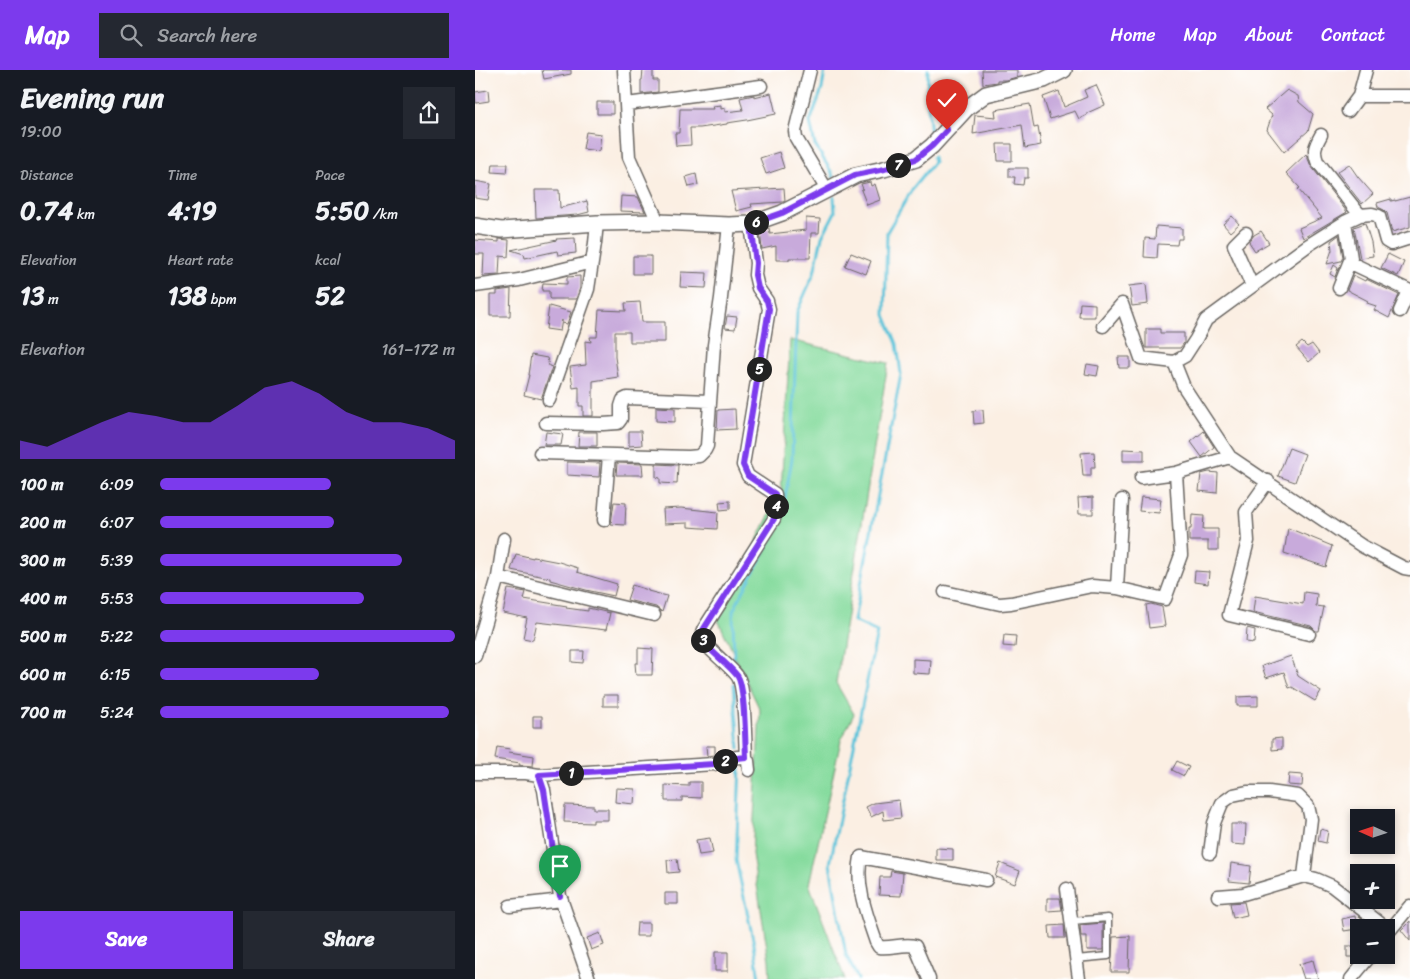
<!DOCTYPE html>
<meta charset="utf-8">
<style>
body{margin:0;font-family:Sriracha,sans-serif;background:#242831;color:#f1f3f6;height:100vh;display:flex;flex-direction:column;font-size:19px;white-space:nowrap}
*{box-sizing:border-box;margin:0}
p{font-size:16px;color:#9ea1a6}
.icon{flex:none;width:28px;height:28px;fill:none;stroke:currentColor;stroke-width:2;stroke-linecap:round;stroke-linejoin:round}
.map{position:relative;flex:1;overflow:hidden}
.drawer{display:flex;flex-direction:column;background:#171b24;width:475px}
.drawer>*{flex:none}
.needle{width:32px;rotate:273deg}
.fabs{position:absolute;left:875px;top:739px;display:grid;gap:10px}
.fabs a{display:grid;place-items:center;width:45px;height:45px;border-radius:0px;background:#171b24;box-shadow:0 2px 8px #0003;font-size:25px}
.pin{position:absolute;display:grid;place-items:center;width:42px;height:42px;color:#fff;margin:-51px -21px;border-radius:50% 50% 50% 0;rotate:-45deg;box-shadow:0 0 5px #0007}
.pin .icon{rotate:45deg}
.km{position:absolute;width:25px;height:25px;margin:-12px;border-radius:50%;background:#222;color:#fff;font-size:14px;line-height:25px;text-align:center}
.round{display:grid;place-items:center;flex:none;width:52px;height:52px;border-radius:0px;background:#242831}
.summary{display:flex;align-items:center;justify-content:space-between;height:85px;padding:0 20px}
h1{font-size:28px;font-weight:700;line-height:38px}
.figures{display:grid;grid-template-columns:repeat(3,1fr);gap:8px;height:85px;padding:5px 20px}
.figures div{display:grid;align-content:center}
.figures b{font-size:25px;font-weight:700}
.figures small{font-size:14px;font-weight:400}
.figures p{font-size:14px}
.chart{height:140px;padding:10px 20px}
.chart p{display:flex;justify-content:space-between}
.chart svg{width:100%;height:90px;margin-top:5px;fill:#7c3aed;opacity:.7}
.primary-button{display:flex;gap:10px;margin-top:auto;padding:10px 20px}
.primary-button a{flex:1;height:58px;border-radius:0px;background:#7c3aed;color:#fff;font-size:20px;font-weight:700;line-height:58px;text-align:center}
.primary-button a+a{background:#242831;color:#f1f3f6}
ul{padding:0 20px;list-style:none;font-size:16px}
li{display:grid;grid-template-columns:80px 60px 1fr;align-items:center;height:38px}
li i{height:12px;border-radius:6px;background:#7c3aed}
header{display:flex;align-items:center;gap:30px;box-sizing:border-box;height:70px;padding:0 25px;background:#7c3aed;color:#fff}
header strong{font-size:24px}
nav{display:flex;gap:28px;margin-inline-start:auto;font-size:18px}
.search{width:350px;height:45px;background:#242831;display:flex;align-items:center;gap:12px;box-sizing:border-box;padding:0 18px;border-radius:0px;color:#9ea1a6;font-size:19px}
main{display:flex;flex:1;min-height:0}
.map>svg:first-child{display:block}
</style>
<header>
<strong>Map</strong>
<div class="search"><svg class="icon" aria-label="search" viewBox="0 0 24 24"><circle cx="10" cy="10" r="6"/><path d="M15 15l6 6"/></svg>Search here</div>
<nav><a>Home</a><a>Map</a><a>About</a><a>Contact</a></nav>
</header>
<main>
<section class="drawer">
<div class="summary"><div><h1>Evening run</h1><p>19:00</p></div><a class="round"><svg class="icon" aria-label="share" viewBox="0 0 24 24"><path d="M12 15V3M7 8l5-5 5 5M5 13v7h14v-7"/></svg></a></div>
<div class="figures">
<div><p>Distance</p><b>0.74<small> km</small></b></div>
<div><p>Time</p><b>4:19</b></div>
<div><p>Pace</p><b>5:50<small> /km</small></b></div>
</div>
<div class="figures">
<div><p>Elevation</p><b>13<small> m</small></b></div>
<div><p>Heart rate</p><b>138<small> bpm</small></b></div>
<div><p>kcal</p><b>52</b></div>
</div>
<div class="chart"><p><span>Elevation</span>161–172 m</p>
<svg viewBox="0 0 160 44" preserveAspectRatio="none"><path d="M0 44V35L10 38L20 32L30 26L40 21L50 23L60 26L70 26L80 18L90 9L100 6L110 12L120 21L130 26L140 26L150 29L160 35V44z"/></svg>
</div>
<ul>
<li><b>100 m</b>6:09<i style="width:58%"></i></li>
<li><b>200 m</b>6:07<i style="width:59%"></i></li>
<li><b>300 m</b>5:39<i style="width:82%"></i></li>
<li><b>400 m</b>5:53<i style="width:69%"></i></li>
<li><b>500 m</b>5:22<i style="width:100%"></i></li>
<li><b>600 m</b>6:15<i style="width:54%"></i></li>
<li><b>700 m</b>5:24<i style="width:98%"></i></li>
</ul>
<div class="primary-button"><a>Save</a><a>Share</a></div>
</section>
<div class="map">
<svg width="935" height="909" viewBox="0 0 935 909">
<rect width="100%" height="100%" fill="#fff"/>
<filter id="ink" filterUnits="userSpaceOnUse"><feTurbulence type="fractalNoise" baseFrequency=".02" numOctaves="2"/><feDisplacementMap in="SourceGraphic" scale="10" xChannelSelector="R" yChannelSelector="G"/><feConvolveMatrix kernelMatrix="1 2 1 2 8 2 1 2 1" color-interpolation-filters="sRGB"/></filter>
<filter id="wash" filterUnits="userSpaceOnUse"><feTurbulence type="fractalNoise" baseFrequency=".0096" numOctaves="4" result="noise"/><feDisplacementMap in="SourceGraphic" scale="20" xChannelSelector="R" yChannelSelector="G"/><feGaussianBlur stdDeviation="1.12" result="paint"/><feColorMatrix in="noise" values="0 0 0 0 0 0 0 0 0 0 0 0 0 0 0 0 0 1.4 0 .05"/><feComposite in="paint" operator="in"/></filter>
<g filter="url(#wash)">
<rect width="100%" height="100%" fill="#fbefe3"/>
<path fill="#86db9e" stroke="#517c5d" d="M 315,270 L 413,293 L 361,613 L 379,644 L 366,670 L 334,814 L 370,909 L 295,909 L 294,890 L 277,784 L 285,640 L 243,550 L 306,421 Z"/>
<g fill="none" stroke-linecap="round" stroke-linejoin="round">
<path stroke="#5dc4da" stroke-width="3" d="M 350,0 L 347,19 L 335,52 L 340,75 L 357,103 L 358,107
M 453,0 L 452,27 L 456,64
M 259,592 L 258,541 L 306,450 L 317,389 L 322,242 L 339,203 L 347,167 L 360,142 L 359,127
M 259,614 L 264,679
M 265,696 L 261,790 L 279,874 L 284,909
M 383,909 L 371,885 L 355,794 L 402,562 L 379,551 L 426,304 L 422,274 L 410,245 L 412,162 L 438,118 L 459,92 L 458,87"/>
</g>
<g id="blocks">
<path fill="#c8aadb" d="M 67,0 L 96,0 L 96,4 L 69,9 Z
M 168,0 L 178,0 L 178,10 L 183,10 L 183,22 L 166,24 L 166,10 L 167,10 Z
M 507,0 L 542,0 L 542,7 L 531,10 L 522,10 L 522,12 L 508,14 Z
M 621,15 L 630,35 L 612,43 L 612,45 L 604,49 L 600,41 L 575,49 L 568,27 L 584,21 L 589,37 L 612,27 L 609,20 Z
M 13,20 L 14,31 L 1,33 L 0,22 Z
M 812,20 L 823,26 L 824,32 L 838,44 L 833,61 L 809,82 L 792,60 L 797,45 L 790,39 Z
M 296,23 L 301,44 L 272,50 L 252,53 L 252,54 L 225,58 L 215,58 L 216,75 L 201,76 L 200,63 L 204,63 L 205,39 L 238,39 L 237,36 L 246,35 L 246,39 L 250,38 L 250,42 L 268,40 L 265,28 L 279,25 L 279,27 Z
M 122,32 L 138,32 L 138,44 L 122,44 Z
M 555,34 L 559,58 L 563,57 L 566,75 L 550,78 L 547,55 L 498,64 L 500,45 L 521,47 L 520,40 Z
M 111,62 L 126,64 L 124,81 L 108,79 Z
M 522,74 L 537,74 L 537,91 L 523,91 Z
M 304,82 L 309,98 L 291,104 L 285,88 Z
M 831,84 L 836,96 L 872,142 L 828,168 L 824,158 L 847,148 L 823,119 L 825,118 L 811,103 Z
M 18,94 L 33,94 L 32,103 L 17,102 Z
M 874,94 L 883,107 L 898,124 L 887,134 L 862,102 Z
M 534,98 L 553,98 L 553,108 L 549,108 L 548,115 L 539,114 L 540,107 L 534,107 Z
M 221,104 L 223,115 L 214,117 L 211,107 Z
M 0,111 L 16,114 L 13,130 L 0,128 Z
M 395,112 L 396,116 L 400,114 L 405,130 L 392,135 L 386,120 L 388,119 L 386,114 Z
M 309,118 L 310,131 L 308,132 L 276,134 L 277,137 L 261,141 L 256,121 Z
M 60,120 L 84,120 L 85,138 L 112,131 L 114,142 L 102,145 L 61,148 Z
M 146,126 L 163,127 L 170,142 L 145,141 Z
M 935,127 L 935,157 L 917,162 L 912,143 L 909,140 L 903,137 L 902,133 L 916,129 L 916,131 L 920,130 L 920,131 Z
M 757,146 L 764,154 L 755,162 L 748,154 Z
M 331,148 L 345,149 L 344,163 L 336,163 L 335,188 L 314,188 L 314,190 L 301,190 L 301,176 L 287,179 L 285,161 L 294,158 L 295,164 L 331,160 Z
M 890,153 L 896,172 L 898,186 L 885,188 L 879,157 Z
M 681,156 L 707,158 L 707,169 L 703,169 L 702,175 L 683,174 L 682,188 L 669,187 L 670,168 L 680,169 Z
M 786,161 L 794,173 L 780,181 L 774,172 L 779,165 Z
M 864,165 L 868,187 L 866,191 L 852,194 L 857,180 L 856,171 Z
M 100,168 L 101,183 L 83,185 L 82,181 L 50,188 L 49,184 L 36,180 L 82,170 L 81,169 Z
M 24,169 L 34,170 L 33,187 L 25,186 L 24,205 L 8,206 L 9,184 L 0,184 L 0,170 L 24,172 Z
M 376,183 L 396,191 L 391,204 L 370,196 Z
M 913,184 L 929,192 L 923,206 L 906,198 Z
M 158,186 L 176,186 L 176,204 L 158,204 Z
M 859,195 L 863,198 L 860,207 L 855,204 Z
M 206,202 L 232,203 L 231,218 L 205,217 Z
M 878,205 L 890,211 L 891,209 L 924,225 L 914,248 L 899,240 L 901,236 L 892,233 L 893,231 L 872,220 Z
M 105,206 L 105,218 L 101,229 L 75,229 L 74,228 L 74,221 L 67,221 L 68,213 L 92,214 L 92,207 Z
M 671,214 L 673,234 L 657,236 L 654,216 Z
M 36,219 L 35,246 L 15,246 L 15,225 L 22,225 L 22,221 Z
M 165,232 L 167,252 L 190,252 L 190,272 L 155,272 L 155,262 L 140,262 L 140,287 L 143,307 L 118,311 L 118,346 L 108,346 L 108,336 L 104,336 L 104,317 L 98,318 L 95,297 L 111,295 L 110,271 L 116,272 L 115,267 L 122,267 L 124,240 L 151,241 L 150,233 Z
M 605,233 L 620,234 L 620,247 L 604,247 Z
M 74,236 L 96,242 L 92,254 L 87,253 L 87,250 L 85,261 L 71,259 Z
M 252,246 L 262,247 L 260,259 L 250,258 Z
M 671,259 L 685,259 L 685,263 L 709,263 L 709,273 L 705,278 L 671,278 Z
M 827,272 L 832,277 L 837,274 L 844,283 L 834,292 L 821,277 Z
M 56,285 L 72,288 L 74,296 L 77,297 L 66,329 L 49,325 L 54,305 L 53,305 Z
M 643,287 L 655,287 L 655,298 L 644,298 Z
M 612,294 L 624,296 L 622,306 L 610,304 Z
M 181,337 L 200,338 L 200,352 L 181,351 Z
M 260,339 L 261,359 L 242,360 L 243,340 Z
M 508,340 L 509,353 L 499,354 L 498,341 Z
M 154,361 L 166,361 L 167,375 L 154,376 Z
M 729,361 L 739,377 L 727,387 L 716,372 Z
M 71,362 L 88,364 L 86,375 L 69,375 Z
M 104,362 L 122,362 L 122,376 L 103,376 Z
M 814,378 L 830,384 L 820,412 L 803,406 Z
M 648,379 L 669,380 L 669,391 L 648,391 Z
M 619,382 L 620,397 L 616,397 L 616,406 L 608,406 L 606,383 Z
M 92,392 L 125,393 L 124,407 L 92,405 Z
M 142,393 L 167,394 L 168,405 L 141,405 Z
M 181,394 L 203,395 L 202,414 L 185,413 L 185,408 L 181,407 Z
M 734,402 L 743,403 L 742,423 L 724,421 L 726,404 Z
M 618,427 L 618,444 L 604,444 L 603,428 Z
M 666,427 L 686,429 L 684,443 L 664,441 Z
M 255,431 L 255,439 L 245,440 L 244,432 Z
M 139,432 L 151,433 L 150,455 L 136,454 Z
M 206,438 L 243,442 L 242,459 L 213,457 L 213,453 L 189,454 L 188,439 Z
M 717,445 L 729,446 L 728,459 L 743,459 L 743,480 L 733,480 L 733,471 L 714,471 L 714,459 L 716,459 Z
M 813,458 L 857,476 L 851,497 L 809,483 Z
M 41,484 L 58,488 L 58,487 L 84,492 L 103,498 L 102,502 L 142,514 L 139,526 L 111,520 L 75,510 L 75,508 L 36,500 Z
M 720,501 L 734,502 L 733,514 L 719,512 Z
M 157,515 L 173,520 L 173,521 L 192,526 L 187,542 L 181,537 L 152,530 Z
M 33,519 L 51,522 L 49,529 L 92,536 L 91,538 L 113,541 L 113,538 L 135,543 L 131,560 L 62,552 L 58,570 L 48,568 L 52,548 L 28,543 Z
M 829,522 L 842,524 L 841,536 L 849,537 L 844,561 L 841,561 L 836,556 L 778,542 L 780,526 L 828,534 Z
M 676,534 L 687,537 L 690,556 L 674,558 L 671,535 Z
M 772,558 L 780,560 L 779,573 L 771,572 Z
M 529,565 L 541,566 L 540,577 L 528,576 Z
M 163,578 L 178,579 L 177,605 L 161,605 L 160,593 L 163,593 Z
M 97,581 L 109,581 L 108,593 L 97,592 Z
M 816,586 L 823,606 L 846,621 L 840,631 L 817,617 L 814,618 L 809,602 L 791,608 L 787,596 Z
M 438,589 L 456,590 L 455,604 L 438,603 Z
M 128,625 L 143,625 L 143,636 L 128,636 Z
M 783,626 L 783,636 L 762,636 L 762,627 Z
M 58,646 L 67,646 L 67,657 L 58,657 Z
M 807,668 L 807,679 L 797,680 L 797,669 Z
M 231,676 L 240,676 L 240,685 L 232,686 Z
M 22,677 L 35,679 L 34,682 L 59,686 L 58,696 L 44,695 L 45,693 L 20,689 Z
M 702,691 L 714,697 L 709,706 L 697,700 Z
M 814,704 L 828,705 L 827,716 L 813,715 Z
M 214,712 L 226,712 L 226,728 L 207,727 L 207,731 L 190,731 L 190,715 L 214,716 Z
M 141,718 L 160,719 L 159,734 L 140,732 Z
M 424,730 L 426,748 L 409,750 L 408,741 L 396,747 L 391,737 L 399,733 Z
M 90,735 L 119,736 L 119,739 L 133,739 L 133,750 L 118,750 L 118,753 L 89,752 Z
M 756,754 L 771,754 L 770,775 L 756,774 Z
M 845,759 L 853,761 L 851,773 L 843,771 Z
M 235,768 L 238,783 L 224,785 L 221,770 Z
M 461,778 L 478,779 L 478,790 L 461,790 Z
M 202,789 L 204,802 L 193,803 L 192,790 Z
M 525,793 L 545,801 L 540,814 L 520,807 Z
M 756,793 L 776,796 L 774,813 L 754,811 Z
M 416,801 L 428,803 L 426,826 L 404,825 L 405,807 L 415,807 Z
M 190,823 L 203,823 L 203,834 L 190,834 Z
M 572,828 L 585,828 L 587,840 L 572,841 Z
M 769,832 L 772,845 L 758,848 L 755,833 Z
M 880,846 L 882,859 L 869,861 L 867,849 Z
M 935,851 L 935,871 L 926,860 Z
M 162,853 L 174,853 L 174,866 L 161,866 Z
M 628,853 L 628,880 L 612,880 L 612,866 L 606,866 L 605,855 Z
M 589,855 L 590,868 L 575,868 L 574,856 Z
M 125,863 L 129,875 L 116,880 L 112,868 Z
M 655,866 L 654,902 L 636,902 L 638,867 Z
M 872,876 L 884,876 L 884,887 L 872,887 Z
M 240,882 L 253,882 L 253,901 L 240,901 Z
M 838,890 L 843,909 L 829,909 L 824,894 Z"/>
</g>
</g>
<g filter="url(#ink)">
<use href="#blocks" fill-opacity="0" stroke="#6a6662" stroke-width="1"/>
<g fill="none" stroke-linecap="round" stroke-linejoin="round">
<g stroke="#6a6662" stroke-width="9">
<path id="service" d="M 597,851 L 633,848 L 633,886 L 601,889"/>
</g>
<g stroke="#6a6662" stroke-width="15">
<path id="minor" d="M 149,0 L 154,87 L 183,152
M 335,0 L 320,61 L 321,68 L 352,120
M 884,26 L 935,26
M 152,34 L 286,16
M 873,41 L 884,26 L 891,0
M 846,65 C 840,76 838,80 842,91 L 885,145
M 771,163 L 759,175 L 777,216
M 935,168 L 916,174 L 911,171 L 904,146 L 897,144 L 885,145 L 870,152 L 832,176 L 731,250 L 721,269 L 710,286 L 699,292 L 709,317 L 755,387 L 887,476 L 929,498 L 935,499
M 876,193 L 935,221
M 0,216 L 44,210 L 117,192
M 864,218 L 876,188 L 870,152
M 925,241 L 934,221
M 628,256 L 647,234 L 666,288 L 699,292
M 74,330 L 113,219 L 120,173 L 122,153
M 71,353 L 128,354 L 143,353 L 146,349 L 146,336 L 148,330 L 152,328 L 235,331
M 65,383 L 214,387 L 224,386 L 230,380 L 232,376 L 239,275 L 246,228 L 254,155
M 666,408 L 701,403
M 793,411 L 771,442 L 773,471 L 754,545 L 834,564
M 129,450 L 134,385
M 23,507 L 179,545
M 642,518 L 647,430
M 470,522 L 525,534 L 536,533 L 617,516 L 642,518 L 690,529 L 706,485 L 701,403 L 755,387
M 0,586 L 23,507 L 29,469
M 271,687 C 270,671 270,618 263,607 C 257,597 228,576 227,568 C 226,564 228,560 230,557 L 299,449 L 301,437 L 300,424 L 273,406 L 268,395 L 294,239 L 292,231 L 283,218 L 280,205 L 281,193 L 276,154
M 0,703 L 51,703 L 64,705 L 239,694 L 262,687 L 271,687 L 273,691 L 274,700
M 64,705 L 69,720 L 85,826 L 114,909
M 735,783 L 739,753 L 747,733 L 758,725 L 772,722 L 794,722 L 823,726 L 833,736 L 836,749 L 829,806
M 592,819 L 604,909
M 743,826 L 768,824 L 829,806 L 841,809 L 857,816 L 911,858
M 35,836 L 87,830
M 911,865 L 935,836
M 454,909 L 440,876 C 428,873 416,879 404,877 L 401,872 C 392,846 380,815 386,787 L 511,810
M 876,909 L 896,885"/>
</g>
<g stroke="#6a6662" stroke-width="18">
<path id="tertiary" d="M 0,156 L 26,160 L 122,153 L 183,152 L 254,155 L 276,154 L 307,143 L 381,105 L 409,99 L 441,89 L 457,76 L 492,38 L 511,24 L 569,10 L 589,0"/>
</g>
<use href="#service" stroke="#fff" stroke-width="6"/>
<use href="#minor" stroke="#fff" stroke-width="12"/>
<use href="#tertiary" stroke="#fff" stroke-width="15"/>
</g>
</g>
<g fill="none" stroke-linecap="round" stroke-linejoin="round" filter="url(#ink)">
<g stroke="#fff" stroke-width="10">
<path id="route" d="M 85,826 L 69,720 L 64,705 L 239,694 L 262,688 L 271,687 C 270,671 270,618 263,607 C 257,597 228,576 227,568 C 226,564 228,560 230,557 L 299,449 L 301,437 L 300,424 L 273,406 L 268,395 L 294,239 L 292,231 L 283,218 L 280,205 L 281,193 L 276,154 L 307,143 L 380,105 L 410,99 L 441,89 L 457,76 L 472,60"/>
</g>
<use href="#route" stroke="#7c3aed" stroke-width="6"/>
</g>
</svg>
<div class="fabs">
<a><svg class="needle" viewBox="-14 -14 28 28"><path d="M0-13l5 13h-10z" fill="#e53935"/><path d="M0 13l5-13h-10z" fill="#9ea1a6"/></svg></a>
<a>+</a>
<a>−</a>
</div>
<div class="pin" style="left:85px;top:826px;background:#1e9e55"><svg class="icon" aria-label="arrive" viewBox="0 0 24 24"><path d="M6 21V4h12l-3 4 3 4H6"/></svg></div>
<div class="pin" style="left:472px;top:60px;background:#d93025"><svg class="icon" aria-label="check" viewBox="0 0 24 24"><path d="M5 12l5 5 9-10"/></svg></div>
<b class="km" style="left:96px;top:703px">1</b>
<b class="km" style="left:250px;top:691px">2</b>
<b class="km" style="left:228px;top:570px">3</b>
<b class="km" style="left:301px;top:436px">4</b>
<b class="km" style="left:284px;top:299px">5</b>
<b class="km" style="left:281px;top:152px">6</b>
<b class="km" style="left:423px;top:95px">7</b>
</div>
</main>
